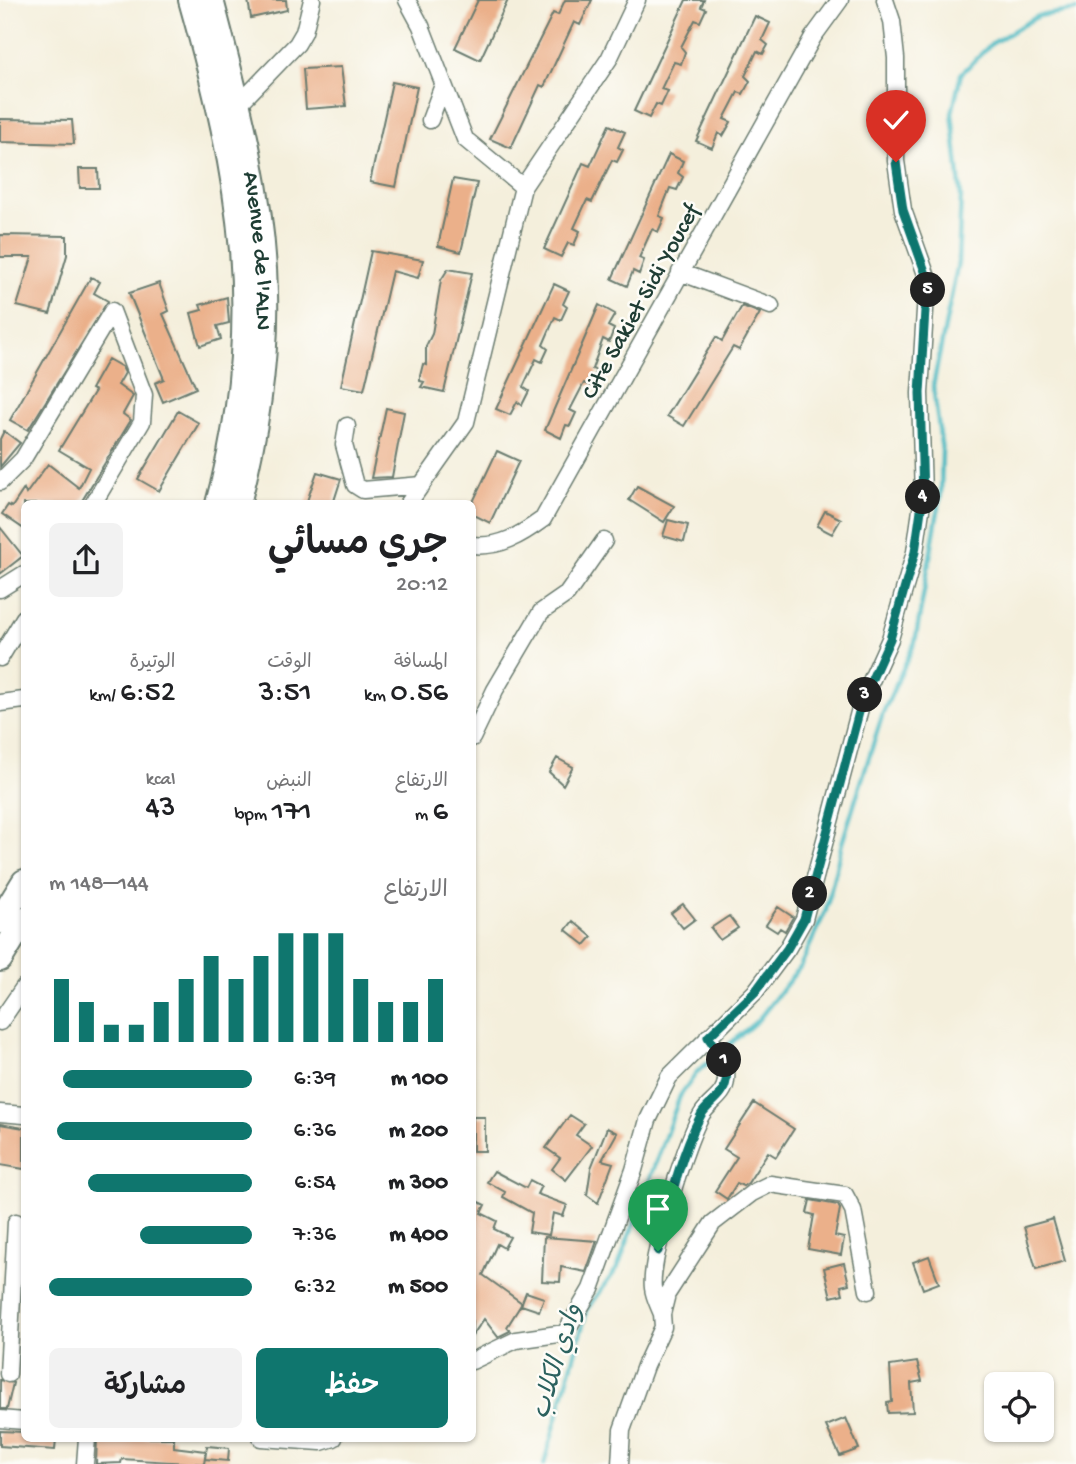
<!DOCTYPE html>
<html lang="ar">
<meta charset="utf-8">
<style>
body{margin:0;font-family:"Gochi Hand","Playpen Sans Arabic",sans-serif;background:#f2f2f2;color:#202124;direction:rtl;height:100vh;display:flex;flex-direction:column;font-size:26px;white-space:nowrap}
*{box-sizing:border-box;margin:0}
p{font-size:23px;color:#757577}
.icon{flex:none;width:38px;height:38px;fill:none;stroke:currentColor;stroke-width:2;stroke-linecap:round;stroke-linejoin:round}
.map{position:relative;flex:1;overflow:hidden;direction:ltr}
.panel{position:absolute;left:21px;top:500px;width:455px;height:942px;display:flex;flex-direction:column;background:#fff;border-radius:10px;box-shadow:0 2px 5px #0004;direction:rtl}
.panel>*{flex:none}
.fabs{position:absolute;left:984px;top:1372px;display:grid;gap:14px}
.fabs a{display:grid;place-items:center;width:70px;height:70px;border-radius:10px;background:#fff;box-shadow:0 2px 5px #0004;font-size:35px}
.pin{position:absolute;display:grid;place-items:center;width:60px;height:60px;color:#fff;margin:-72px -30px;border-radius:50% 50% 50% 0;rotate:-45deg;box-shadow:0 0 7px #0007}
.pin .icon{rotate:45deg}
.km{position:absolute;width:35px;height:35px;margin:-18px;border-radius:50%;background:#222;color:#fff;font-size:19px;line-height:35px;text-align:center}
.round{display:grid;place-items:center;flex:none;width:74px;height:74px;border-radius:10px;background:#f2f2f2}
.headline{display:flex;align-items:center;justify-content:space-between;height:119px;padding:0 28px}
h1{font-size:38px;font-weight:600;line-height:52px}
.stats{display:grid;grid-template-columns:repeat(3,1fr);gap:10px;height:119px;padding:7px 28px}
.stats div{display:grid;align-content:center}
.stats b{font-size:30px;font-weight:600}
.stats small{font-size:19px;font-weight:400}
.stats p{font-size:19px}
.chart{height:196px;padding:14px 28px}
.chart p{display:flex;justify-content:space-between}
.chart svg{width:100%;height:126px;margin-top:7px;stroke:#0f766e;stroke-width:6}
.button{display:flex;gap:14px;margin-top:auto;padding:14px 28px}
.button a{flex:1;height:80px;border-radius:10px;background:#0f766e;color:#fff;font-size:28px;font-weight:600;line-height:80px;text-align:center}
.button a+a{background:#f2f2f2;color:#202124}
ul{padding:0 28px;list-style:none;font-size:23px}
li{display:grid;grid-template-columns:112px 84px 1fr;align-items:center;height:52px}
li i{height:18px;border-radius:9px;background:#0f766e}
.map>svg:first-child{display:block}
</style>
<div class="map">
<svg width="1076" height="1464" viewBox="0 0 1076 1464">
<rect width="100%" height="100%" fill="#fdfcf7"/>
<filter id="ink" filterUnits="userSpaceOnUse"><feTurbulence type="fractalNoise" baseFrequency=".0143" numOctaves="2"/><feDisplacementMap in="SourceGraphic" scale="14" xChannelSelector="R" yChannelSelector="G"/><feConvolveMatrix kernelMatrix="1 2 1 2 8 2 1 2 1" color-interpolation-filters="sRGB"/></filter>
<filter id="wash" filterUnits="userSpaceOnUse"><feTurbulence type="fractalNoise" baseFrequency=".00686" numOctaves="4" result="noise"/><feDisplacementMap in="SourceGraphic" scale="28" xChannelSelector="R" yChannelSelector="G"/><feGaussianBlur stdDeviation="1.57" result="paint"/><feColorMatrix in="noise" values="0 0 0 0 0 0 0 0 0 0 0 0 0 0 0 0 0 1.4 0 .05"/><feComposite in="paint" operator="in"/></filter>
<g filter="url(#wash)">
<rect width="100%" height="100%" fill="#f4efdc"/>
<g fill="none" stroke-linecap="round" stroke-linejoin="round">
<path stroke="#4bbac2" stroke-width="4.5" d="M 544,1464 L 587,1310 L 618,1267 L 680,1096 L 697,1072 L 758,1020 L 800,967 L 826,910 L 842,843 L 883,713 L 915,642 L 941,494 L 942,451 L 933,386 L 958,263 L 961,196 L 952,113 L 961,74 L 991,44 L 1038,16 L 1076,10"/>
</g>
<g id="blocks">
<path fill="#ebb08a" d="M 248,0 L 286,0 L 287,10 L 251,18 Z
M 478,0 L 508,0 L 480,60 L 455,48 Z
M 565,0 L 592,0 L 580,25 L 574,22 L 544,87 L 540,85 L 511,148 L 490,139 L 553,13 L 558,15 Z
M 686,0 L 704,0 L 701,7 L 706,9 L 700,22 L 695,20 L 681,47 L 685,52 L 681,64 L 674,62 L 661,89 L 668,91 L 661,106 L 656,104 L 649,118 L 634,111 Z
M 755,16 L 770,23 L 762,40 L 768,45 L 763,54 L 757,51 L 745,76 L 750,81 L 743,94 L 738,92 L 724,119 L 731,122 L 723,136 L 718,133 L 712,148 L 696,141 Z
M 341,67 L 346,106 L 306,109 L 303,69 Z
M 392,82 L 417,87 L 396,187 L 370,182 Z
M 0,119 L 72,120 L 74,144 L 0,142 Z
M 609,125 L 625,132 L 618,147 L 623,150 L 617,162 L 612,160 L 592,202 L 587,200 L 574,228 L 580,231 L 574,245 L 568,243 L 561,257 L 544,249 L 583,163 L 590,166 Z
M 669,154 L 683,161 L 678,173 L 683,177 L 677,190 L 670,188 L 659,216 L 664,218 L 658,232 L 652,229 L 639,258 L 644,260 L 639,274 L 633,271 L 627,286 L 612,279 Z
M 79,169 L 98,169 L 99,188 L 80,188 Z
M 453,179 L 477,183 L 461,252 L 438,246 Z
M 0,235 L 67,236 L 67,255 L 50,314 L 17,306 L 32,257 L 0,257 Z
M 371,251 L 423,260 L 418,278 L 392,271 L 364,390 L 341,386 Z
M 448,269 L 472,273 L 444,392 L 421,387 L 424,382 L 420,381 L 420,376 L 423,364 L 426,365 L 426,346 L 432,334 L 441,280 Z
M 91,277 L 100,282 L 94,293 L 108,301 L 28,430 L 10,420 Z
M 159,283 L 169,311 L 163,314 L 196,388 L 163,402 L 155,383 L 164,379 L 129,293 Z
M 554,284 L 569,291 L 563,304 L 567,307 L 561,320 L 555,317 L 543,345 L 548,349 L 542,362 L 536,359 L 523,387 L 529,391 L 522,405 L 517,402 L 510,415 L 496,409 Z
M 227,297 L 229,323 L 217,326 L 221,339 L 200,346 L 191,313 L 202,310 L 200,305 Z
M 599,305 L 615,314 L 608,326 L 614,329 L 609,342 L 603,339 L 592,369 L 597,371 L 590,386 L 584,383 L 570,410 L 576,413 L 570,426 L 566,425 L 561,438 L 545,430 Z
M 742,306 L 760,313 L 739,350 L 733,347 L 684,426 L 667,416 L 716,337 L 722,341 Z
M 108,359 L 122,367 L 125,373 L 118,385 L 133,396 L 123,414 L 131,420 L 80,504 L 24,504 L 24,529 L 2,514 L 8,505 L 12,507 L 24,489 L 26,494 L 48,464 L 79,488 L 89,468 L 59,450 L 95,391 L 91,389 Z
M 386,408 L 404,412 L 392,477 L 371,478 Z
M 178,411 L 199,423 L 159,491 L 138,479 Z
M 4,431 L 20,443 L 0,467 L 0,439 Z
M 497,451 L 519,461 L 490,523 L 472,514 L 472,504 Z
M 317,472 L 341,479 L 333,504 L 306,504 Z
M 637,486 L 674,506 L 664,522 L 629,500 Z
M 825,511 L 841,519 L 832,534 L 817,526 Z
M 668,520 L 688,525 L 684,542 L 663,536 Z
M 0,527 L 23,556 L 0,574 Z
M 557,758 L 573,767 L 563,785 L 549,772 Z
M 683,904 L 695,919 L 683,928 L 671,913 Z
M 778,907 L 793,917 L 785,931 L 780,928 L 777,932 L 766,925 Z
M 729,916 L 738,928 L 720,940 L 711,928 Z
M 573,921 L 592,937 L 585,945 L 566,930 Z
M 754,1103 L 794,1129 L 776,1157 L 768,1152 L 748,1183 L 743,1186 L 737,1183 L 727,1199 L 715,1191 L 737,1157 L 724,1149 Z
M 570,1115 L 584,1124 L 576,1135 L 592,1146 L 566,1180 L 552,1169 L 560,1158 L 546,1148 Z
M 473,1117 L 485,1117 L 485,1151 L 473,1151 Z
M 0,1124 L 24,1128 L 24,1169 L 0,1165 Z
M 607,1128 L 617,1133 L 602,1160 L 613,1163 L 598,1203 L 587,1195 L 591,1168 Z
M 494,1171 L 526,1188 L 530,1180 L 541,1186 L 537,1194 L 567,1205 L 563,1216 L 553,1213 L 549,1235 L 529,1232 L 532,1213 L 503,1197 L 505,1192 L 487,1182 Z
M 472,1199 L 485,1205 L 481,1213 L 497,1221 L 494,1229 L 510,1237 L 504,1248 L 497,1244 L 483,1275 L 522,1303 L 507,1327 L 510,1331 L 498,1337 L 484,1319 L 472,1336 Z
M 810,1200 L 838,1205 L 840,1209 L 835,1236 L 844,1238 L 841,1255 L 808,1249 L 814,1215 L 807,1213 Z
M 1053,1219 L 1065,1261 L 1036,1269 L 1024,1227 Z
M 544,1237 L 597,1241 L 586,1272 L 561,1267 L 560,1282 L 542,1281 Z
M 929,1256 L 939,1283 L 923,1289 L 913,1262 Z
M 844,1263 L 849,1284 L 841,1286 L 843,1294 L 831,1297 L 824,1268 Z
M 526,1292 L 544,1298 L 539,1311 L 521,1305 Z
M 917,1362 L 922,1381 L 911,1383 L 913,1412 L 888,1413 L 887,1403 L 892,1402 L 890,1366 Z
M 0,1380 L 13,1383 L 7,1409 L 0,1409 Z
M 846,1418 L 859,1449 L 840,1456 L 826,1426 Z
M 0,1431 L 24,1432 L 24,1438 L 56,1438 L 55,1450 L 0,1446 Z
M 97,1438 L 174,1438 L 174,1447 L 206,1451 L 204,1464 L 122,1459 L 121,1463 L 96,1464 Z
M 207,1446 L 229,1448 L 228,1461 L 205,1459 Z"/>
</g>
</g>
<g filter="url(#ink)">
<use href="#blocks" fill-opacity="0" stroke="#6a7b6f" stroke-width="2"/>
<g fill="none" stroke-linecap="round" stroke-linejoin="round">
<g stroke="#6a7b6f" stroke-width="19">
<path id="minor" d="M 407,0 L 421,26 L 465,139 L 523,187
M 232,106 L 239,104 L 297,44 L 304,32 L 312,0
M 430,120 L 443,85
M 680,272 L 771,306
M 347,426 L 344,445 L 355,485 L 363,490 L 422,485
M 0,482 L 23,459 L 112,311
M 93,504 L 142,422 L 144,395 L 112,311
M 408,504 L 466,422 L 523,187 L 609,59 L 637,0
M 472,545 C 500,548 521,535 543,519 L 813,37 L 840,0
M 0,589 L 24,574
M 0,658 L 24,618
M 0,703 L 24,700
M 472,738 L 495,690 L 541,612 L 567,594 L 604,541
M 0,1022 L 24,987
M 0,1113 L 24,1115
M 662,1314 C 659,1306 654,1297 653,1288 C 649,1260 686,1139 702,1114 C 710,1101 725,1096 726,1080 C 728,1062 718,1051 708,1037
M 472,1361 L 516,1340 L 565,1333 L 591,1289 L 634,1170 L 648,1120 L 669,1077 L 755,992 L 787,949 L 804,919 L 862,701 L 890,639 L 915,552 L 923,496 L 920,393 L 927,277 L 903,210 L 896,161 L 896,58 L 892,21 L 885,0
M 8,1374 L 16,1222
M 0,1419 L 24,1421
M 261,1438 L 321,1442 L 334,1438
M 85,1464 L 87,1438
M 620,1464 L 622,1430 L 645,1366 L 663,1327 L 662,1314 L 667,1294 L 713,1223 L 752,1193 L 770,1184 L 845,1195 L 853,1210 L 868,1291"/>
</g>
<g stroke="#6a7b6f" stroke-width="28">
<g id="primary">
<path d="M 191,0 C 241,177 268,322 218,504"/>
<path id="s1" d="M 211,0 C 236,96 263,193 265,293 C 267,362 255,437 238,504"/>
<path d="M 0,921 L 24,882"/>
<path d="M 0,959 L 24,920"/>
</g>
</g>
<use href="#minor" stroke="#fff" stroke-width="16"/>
<use href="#primary" stroke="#fff" stroke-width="24"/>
</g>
</g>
<g fill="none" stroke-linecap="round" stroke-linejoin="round" filter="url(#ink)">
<g stroke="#fff" stroke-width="14">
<path id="route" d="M 658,1251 C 669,1206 679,1157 701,1115 C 708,1103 724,1097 726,1081 C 729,1063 717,1051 708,1037 L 755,992 L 787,949 L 804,919 L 862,701 L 890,639 L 915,552 L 923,496 L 920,393 L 927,277 L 903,210 L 896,162"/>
</g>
<use href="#route" stroke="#0f766e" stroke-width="9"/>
</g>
<g text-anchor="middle" stroke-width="5" stroke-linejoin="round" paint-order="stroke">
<g font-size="24" fill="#1f3d34" stroke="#fdfcf7">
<text dy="8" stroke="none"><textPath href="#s1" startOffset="256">Avenue de l'ALN</textPath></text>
<text transform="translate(639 301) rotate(-61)" y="8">Cite Sakiet Sidi Youcef</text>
</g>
<g font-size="26" font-style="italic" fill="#2c625f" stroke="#fdfcf7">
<text transform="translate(555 1361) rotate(-73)" y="9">وادي الكلاب</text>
</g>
</g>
</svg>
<div class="fabs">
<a><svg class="icon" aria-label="locate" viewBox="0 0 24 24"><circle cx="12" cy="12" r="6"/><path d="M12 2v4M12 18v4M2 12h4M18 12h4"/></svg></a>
</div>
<div class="pin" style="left:658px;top:1251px;background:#1e9e55"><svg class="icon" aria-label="arrive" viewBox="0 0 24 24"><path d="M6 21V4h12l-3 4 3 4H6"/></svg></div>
<div class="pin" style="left:896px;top:162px;background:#d93025"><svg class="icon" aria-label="check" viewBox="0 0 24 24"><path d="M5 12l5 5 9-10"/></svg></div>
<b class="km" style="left:724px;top:1060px">1</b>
<b class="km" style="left:810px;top:894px">2</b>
<b class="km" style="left:865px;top:695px">3</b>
<b class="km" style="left:923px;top:497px">4</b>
<b class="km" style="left:928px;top:290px">5</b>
<section class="panel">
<div class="headline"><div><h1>جري مسائي</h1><p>20:12</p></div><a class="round"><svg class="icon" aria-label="share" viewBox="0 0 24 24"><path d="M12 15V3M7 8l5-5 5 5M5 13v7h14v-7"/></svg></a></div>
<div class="stats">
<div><p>المسافة</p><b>0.56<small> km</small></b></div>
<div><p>الوقت</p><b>3:51</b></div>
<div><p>الوتيرة</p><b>6:52<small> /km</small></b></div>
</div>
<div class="stats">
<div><p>الارتفاع</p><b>6<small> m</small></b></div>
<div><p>النبض</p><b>171<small> bpm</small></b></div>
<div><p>kcal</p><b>43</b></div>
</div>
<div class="chart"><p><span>الارتفاع</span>144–148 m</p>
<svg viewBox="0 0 160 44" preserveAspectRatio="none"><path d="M5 44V22M15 44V30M25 44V38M35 44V38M45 44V30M55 44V22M65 44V14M75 44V22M85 44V14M95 44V6M105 44V6M115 44V6M125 44V22M135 44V30M145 44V30M155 44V22"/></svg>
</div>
<ul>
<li><b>100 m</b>6:39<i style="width:93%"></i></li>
<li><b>200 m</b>6:36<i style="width:96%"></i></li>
<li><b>300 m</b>6:54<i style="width:81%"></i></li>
<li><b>400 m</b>7:36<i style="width:55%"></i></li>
<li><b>500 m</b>6:32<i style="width:100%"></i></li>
</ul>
<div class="button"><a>حفظ</a><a>مشاركة</a></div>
</section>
</div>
